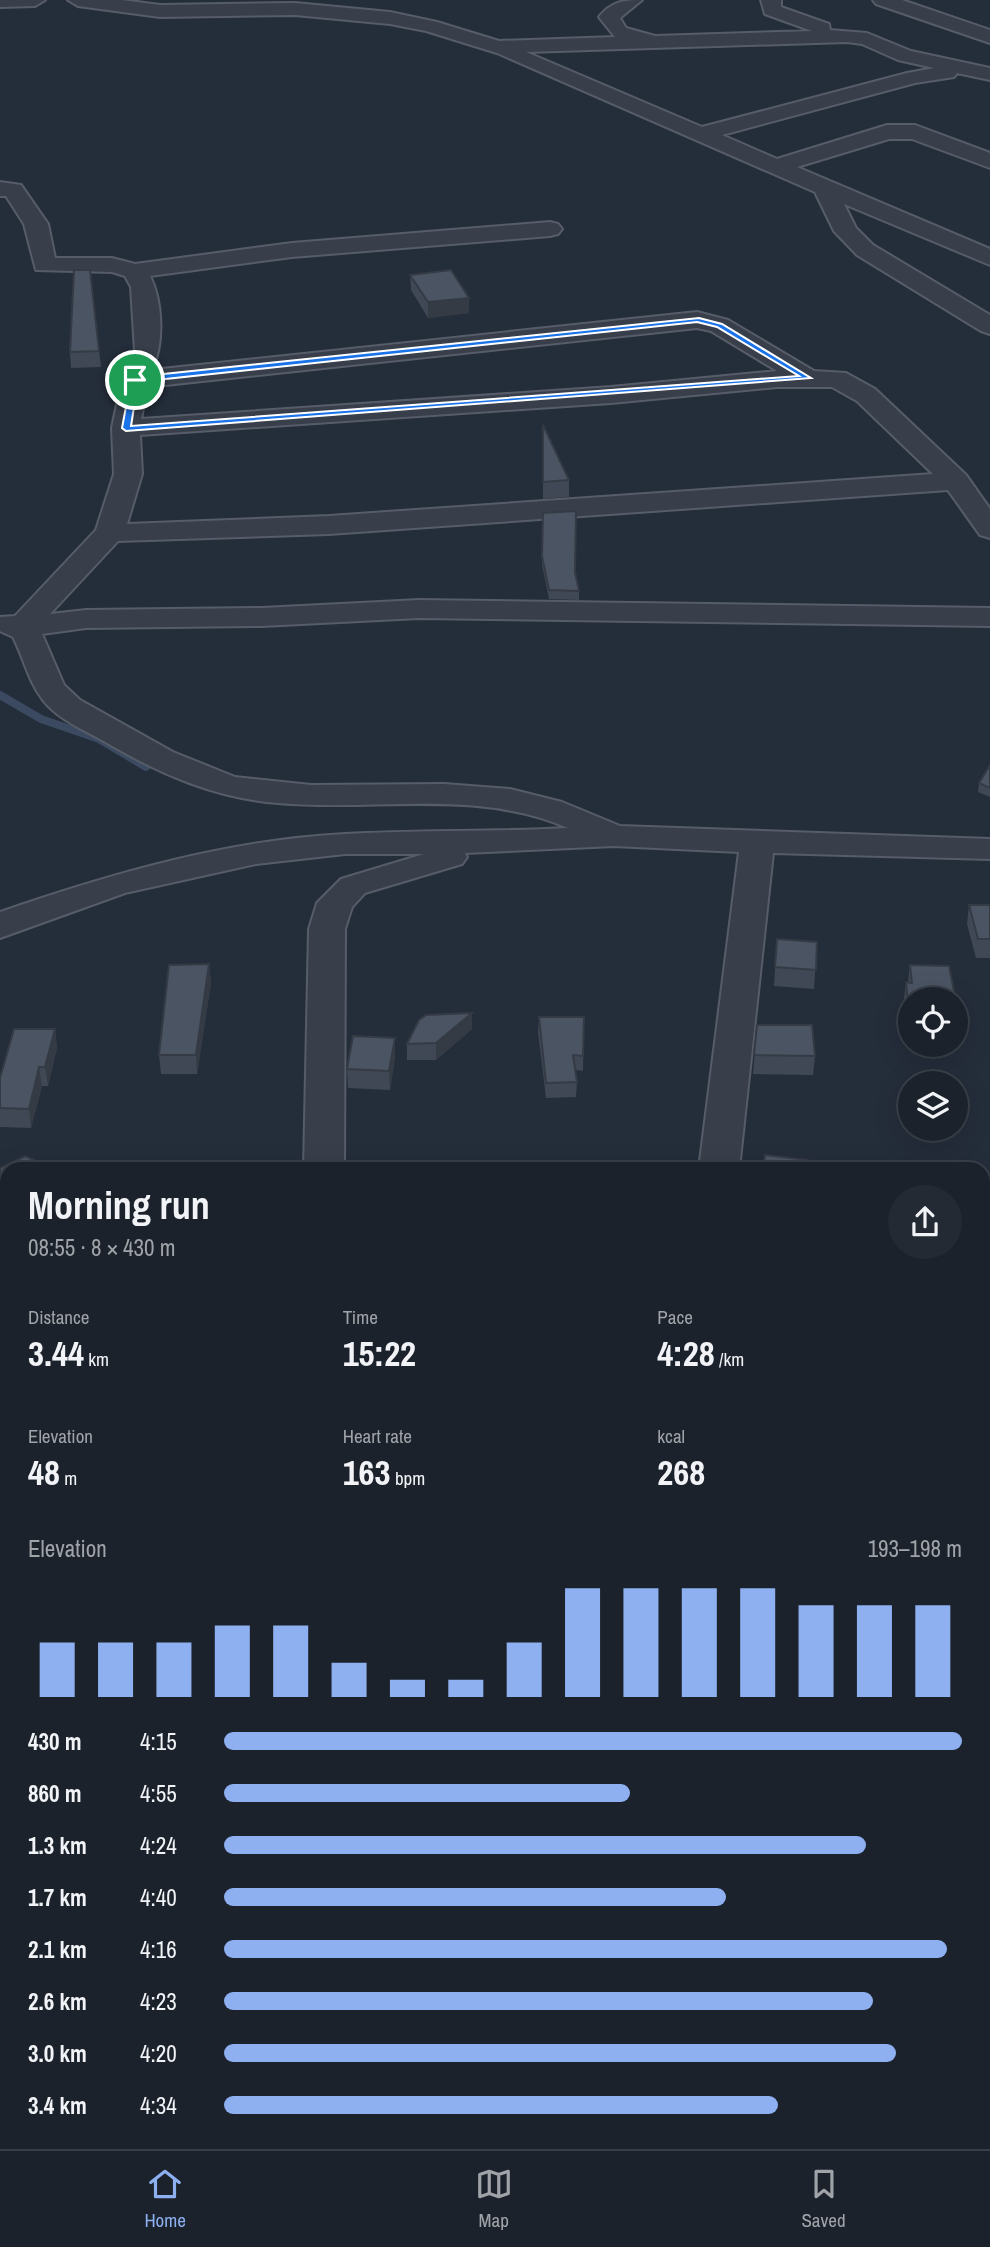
<!DOCTYPE html>
<meta charset="utf-8">
<style>
body{margin:0;font-family:"Archivo Narrow",sans-serif;background:#242a34;color:#f1f3f6;height:100vh;display:flex;flex-direction:column;font-size:26px;white-space:nowrap}
*{box-sizing:border-box;margin:0}
p{font-size:23px;color:#a0a4a9}
.icon{flex:none;width:38px;height:38px;fill:none;stroke:currentColor;stroke-width:2;stroke-linecap:round;stroke-linejoin:round}
.map{position:relative;flex:1;overflow:hidden}
.sheet{position:absolute;left:0px;top:1162px;width:990px;height:987px;display:flex;flex-direction:column;background:#1b222c;border-radius:21px 21px 0 0;box-shadow:0 7px 28px #0002,0 0 0 2px #393f48}
.sheet>*{flex:none}
.buttons{position:absolute;left:898px;top:987px;display:grid;gap:14px}
.buttons a{display:grid;place-items:center;width:70px;height:70px;border-radius:50%;background:#1b222c;box-shadow:0 7px 28px #0002,0 0 0 2px #393f48;font-size:35px}
.pin{position:absolute;display:grid;place-items:center;width:60px;height:60px;color:#fff;margin:-30px;border:4px solid #fff;border-radius:50%;box-shadow:0 2px 7px #0007}
.round{display:grid;place-items:center;flex:none;width:74px;height:74px;border-radius:37px;background:#242a34}
.overview{display:flex;align-items:center;justify-content:space-between;height:119px;padding:0 28px}
h1{font-size:38px;font-weight:700;line-height:52px}
.stats{display:grid;grid-template-columns:repeat(3,1fr);gap:10px;height:119px;padding:7px 28px}
.stats div{display:grid;align-content:center}
.stats b{font-size:35px;font-weight:700}
.stats small{font-size:19px;font-weight:400}
.stats p{font-size:19px}
.chart{height:196px;padding:14px 28px}
.chart p{display:flex;justify-content:space-between}
.chart svg{width:100%;height:126px;margin-top:7px;stroke:#8eb0f0;stroke-width:6}
ul{padding:0 28px;list-style:none;font-size:23px}
li{display:grid;grid-template-columns:112px 84px 1fr;align-items:center;height:52px}
li i{height:18px;border-radius:9px;background:#8eb0f0}
.menu{display:flex;justify-content:space-around;align-items:center;height:98px;border-top:2px solid #393f48;background:#1b222c;font-size:19px;color:#a0a4a9}
.menu a{display:grid;justify-items:center;gap:4px}
.menu .current{color:#8eb0f0}
.map>svg:first-child{display:block}
</style>
<div class="map">
<svg width="990" height="2149" viewBox="0 0 990 2149">
<rect width="100%" height="100%" fill="#242d3a"/>
<g fill="none" stroke-linecap="round" stroke-linejoin="round">
<path stroke="#3b4a61" stroke-width="8" d="M 0,695 L 41,719 L 99,739 L 146,767"/>
<g stroke="#565d68" stroke-width="4">
<path id="minor" d="M 0,0 L 45,0 L 35,6 L 0,7 Z
M 68,0 L 122,0 L 160,5 L 295,3 L 390,12 L 437,22 L 499,41 L 615,37 L 599,17 C 611,2 623,0 642,0 L 620,18 L 626,28 L 655,36 L 812,31 L 765,14 L 761,0 L 781,0 L 781,7 L 829,24 L 830,30 L 867,33 L 911,51 L 990,68 L 990,80 L 957,73 L 954,77 L 915,83 L 722,135 L 777,159 L 887,125 L 915,125 L 990,153 L 990,168 L 912,139 L 889,139 L 797,167 L 990,249 L 990,265 L 844,204 L 856,228 L 873,245 L 990,315 L 990,334 L 981,331 L 857,255 L 834,231 L 815,192 L 497,53 L 426,31 L 390,24 L 295,15 L 160,17 L 78,6 ZM 847,42 L 862,44 L 898,60 L 934,68 L 907,73 L 702,127 L 526,52 Z
M 873,0 L 902,0 L 990,30 L 990,43 L 876,4 Z
M 0,182 L 21,185 L 48,224 L 55,258 L 112,258 L 135,264 L 292,243 L 550,222 L 558,224 L 562,229 L 558,234 L 550,236 L 292,257 L 150,276 C 163,302 164,344 152,370 L 697,312 L 728,320 L 814,371 L 846,373 L 875,389 L 966,475 L 990,509 L 990,538 L 980,535 L 948,490 L 329,534 L 118,541 L 50,614 L 86,610 L 262,608 L 419,600 L 990,608 L 990,626 L 419,618 L 262,626 L 86,628 L 42,634 L 64,685 L 80,700 L 173,752 L 235,777 L 311,785 L 444,784 L 510,789 L 562,802 L 620,826 L 990,839 L 990,859 L 773,853 L 739,1169 L 699,1169 L 739,852 L 614,846 L 465,853 L 467,857 L 462,864 L 365,893 L 352,907 L 345,929 L 344,1169 L 304,1169 L 309,929 L 317,903 L 341,879 L 424,854 L 345,854 L 256,864 L 125,893 L 0,938 L 0,912 C 111,874 227,840 345,834 C 419,830 494,832 568,828 C 476,788 375,812 278,803 C 216,798 162,775 109,744 C 87,731 58,720 43,700 C 28,681 24,658 13,637 L 0,631 L 0,617 L 15,616 L 96,530 L 114,474 L 112,428 L 122,380 L 135,351 L 131,287 L 125,276 L 112,272 L 36,270 L 24,224 L 6,196 L 0,196 ZM 697,328 L 711,331 L 777,371 L 611,387 L 141,419 L 147,387 ZM 777,387 L 832,387 L 857,401 L 933,474 L 329,516 L 127,524 L 142,474 L 140,435 L 611,403 Z
M 990,1398 L 990,1440 L 984,1441 L 984,1400 Z
M 984,1695 L 990,1697 L 990,1738 L 984,1736 Z
M 984,1737 L 990,1739 L 990,1801 L 984,1799 Z
M 984,1953 L 990,1955 L 990,2005 L 984,2003 Z
M 7,2026 L 7,2076 L 0,2078 L 0,2028 Z
M 243,2142 L 311,2142 L 314,2149 L 246,2149 Z"/>
</g>
<use href="#minor" fill="#383f4a" fill-rule="evenodd"/>
</g>
<path fill="#404855" d="M 90,270 L 101,367 L 71,368 L 70,352 Z
M 410,275 L 469,313 L 428,318 L 411,290 Z
M 543,425 L 569,480 L 569,497 L 543,499 Z
M 543,513 L 575,572 L 579,591 L 579,600 L 549,599 L 542,565 Z
M 990,765 L 990,797 L 978,792 L 979,783 Z
M 969,905 L 990,905 L 990,958 L 976,958 L 967,924 Z
M 777,939 L 817,942 L 814,989 L 774,986 Z
M 209,964 L 211,983 L 197,1074 L 161,1074 L 159,1055 Z
M 910,965 L 955,996 L 954,999 L 910,999 L 910,1042 L 907,1042 L 904,998 L 906,982 L 908,982 Z
M 472,1013 L 472,1029 L 436,1060 L 407,1060 L 407,1044 Z
M 539,1017 L 584,1017 L 583,1071 L 575,1070 L 577,1082 L 576,1097 L 546,1098 L 538,1032 Z
M 757,1025 L 815,1056 L 813,1075 L 753,1074 Z
M 55,1029 L 57,1048 L 48,1086 L 42,1086 L 31,1128 L 0,1127 L 0,1078 Z
M 395,1057 L 390,1090 L 348,1088 L 347,1069 Z
M 0,1168 L 7,1169 L 7,1194 L 0,1189 Z
M 0,1227 L 7,1228 L 7,1292 L 0,1292 Z
M 7,1853 L 7,1921 L 0,1913 L 0,1859 Z
M 434,2142 L 480,2142 L 475,2149 L 445,2149 Z
M 732,2142 L 858,2142 L 856,2149 L 731,2149 Z"/>
<path fill="#343b45" d="M 469,298 L 469,313 L 428,318 L 428,302 Z
M 209,964 L 211,983 L 197,1074 L 196,1055 Z
M 472,1013 L 472,1029 L 436,1060 L 436,1043 Z
M 55,1029 L 57,1048 L 48,1086 L 45,1067 Z
M 395,1038 L 395,1057 L 390,1090 L 389,1071 Z
M 39,1067 L 42,1086 L 31,1128 L 29,1109 Z
M 7,1901 L 7,1915 L 5,1903 Z
M 466,2142 L 480,2142 L 475,2149 L 466,2149 Z
M 855,2142 L 858,2142 L 856,2149 L 849,2149 Z"/>
<path fill="#4b5463" stroke="#343b45" stroke-width="2" d="M 74,270 L 90,270 L 99,351 L 70,352 Z
M 451,270 L 469,298 L 428,302 L 410,275 Z
M 543,425 L 569,480 L 543,482 Z
M 576,511 L 575,572 L 579,591 L 549,590 L 542,556 L 543,513 Z
M 990,765 L 990,788 L 979,783 Z
M 969,905 L 990,905 L 990,939 L 978,939 Z
M 777,939 L 817,942 L 816,970 L 775,967 Z
M 209,964 L 196,1055 L 159,1055 L 169,965 Z
M 910,965 L 949,966 L 955,996 L 947,996 L 947,999 L 910,999 L 910,1027 L 906,982 L 912,983 Z
M 472,1013 L 436,1043 L 407,1044 L 419,1020 L 426,1015 Z
M 539,1017 L 584,1017 L 583,1056 L 573,1055 L 577,1082 L 546,1083 Z
M 757,1025 L 812,1025 L 815,1056 L 754,1055 Z
M 14,1029 L 55,1029 L 45,1067 L 39,1067 L 29,1109 L 0,1108 L 0,1078 Z
M 353,1036 L 395,1038 L 389,1071 L 347,1069 Z
M 765,1155 L 808,1160 L 806,1169 L 763,1169 Z
M 25,1156 L 54,1169 L 7,1169 L 7,1181 L 0,1175 L 0,1168 Z
M 0,1227 L 7,1228 L 7,1273 L 0,1272 Z
M 7,1853 L 7,1901 L 5,1903 L 0,1898 L 0,1859 Z
M 747,2142 L 855,2142 L 849,2149 L 756,2149 Z"/>
<path fill="#1a73e8" stroke="#fff" stroke-width="2" fill-rule="evenodd" d="M 699,318 L 722,324 L 811,378 L 126,431 L 122,428 L 131,380 L 135,377 ZM 697,322 L 717,327 L 799,376 L 131,426 L 138,382 Z"/>
</svg>
<div class="buttons">
<a><svg class="icon" aria-label="locate" viewBox="0 0 24 24"><circle cx="12" cy="12" r="6"/><path d="M12 2v4M12 18v4M2 12h4M18 12h4"/></svg></a>
<a><svg class="icon" aria-label="layers" viewBox="0 0 24 24"><path d="M12 4l9 5-9 5-9-5zM3 14l9 5 9-5"/></svg></a>
</div>
<div class="pin" style="left:135px;top:380px;background:#1e9e55"><svg class="icon" aria-label="arrive" viewBox="0 0 24 24"><path d="M6 21V4h12l-3 4 3 4H6"/></svg></div>
<section class="sheet">
<div class="overview"><div><h1>Morning run</h1><p>08:55 · 8 × 430 m</p></div><a class="round"><svg class="icon" aria-label="share" viewBox="0 0 24 24"><path d="M12 15V3M7 8l5-5 5 5M5 13v7h14v-7"/></svg></a></div>
<div class="stats">
<div><p>Distance</p><b>3.44<small> km</small></b></div>
<div><p>Time</p><b>15:22</b></div>
<div><p>Pace</p><b>4:28<small> /km</small></b></div>
</div>
<div class="stats">
<div><p>Elevation</p><b>48<small> m</small></b></div>
<div><p>Heart rate</p><b>163<small> bpm</small></b></div>
<div><p>kcal</p><b>268</b></div>
</div>
<div class="chart"><p><span>Elevation</span>193–198 m</p>
<svg viewBox="0 0 160 44" preserveAspectRatio="none"><path d="M5 44V25M15 44V25M25 44V25M35 44V19M45 44V19M55 44V32M65 44V38M75 44V38M85 44V25M95 44V6M105 44V6M115 44V6M125 44V6M135 44V12M145 44V12M155 44V12"/></svg>
</div>
<ul>
<li><b>430 m</b>4:15<i style="width:100%"></i></li>
<li><b>860 m</b>4:55<i style="width:55%"></i></li>
<li><b>1.3 km</b>4:24<i style="width:87%"></i></li>
<li><b>1.7 km</b>4:40<i style="width:68%"></i></li>
<li><b>2.1 km</b>4:16<i style="width:98%"></i></li>
<li><b>2.6 km</b>4:23<i style="width:88%"></i></li>
<li><b>3.0 km</b>4:20<i style="width:91%"></i></li>
<li><b>3.4 km</b>4:34<i style="width:75%"></i></li>
</ul>
</section>
</div>
<nav class="menu">
<a class="current"><svg class="icon" aria-label="home" viewBox="0 0 24 24"><path d="M3 11l9-7 9 7M6 9v11h12V9"/></svg>Home</a>
<a><svg class="icon" aria-label="map" viewBox="0 0 24 24"><path d="M3 6l6-2 6 2 6-2v14l-6 2-6-2-6 2zM9 4v14M15 6v14"/></svg>Map</a>
<a><svg class="icon" aria-label="saved" viewBox="0 0 24 24"><path d="M7 4h10v16l-5-4-5 4z"/></svg>Saved</a>
</nav>
